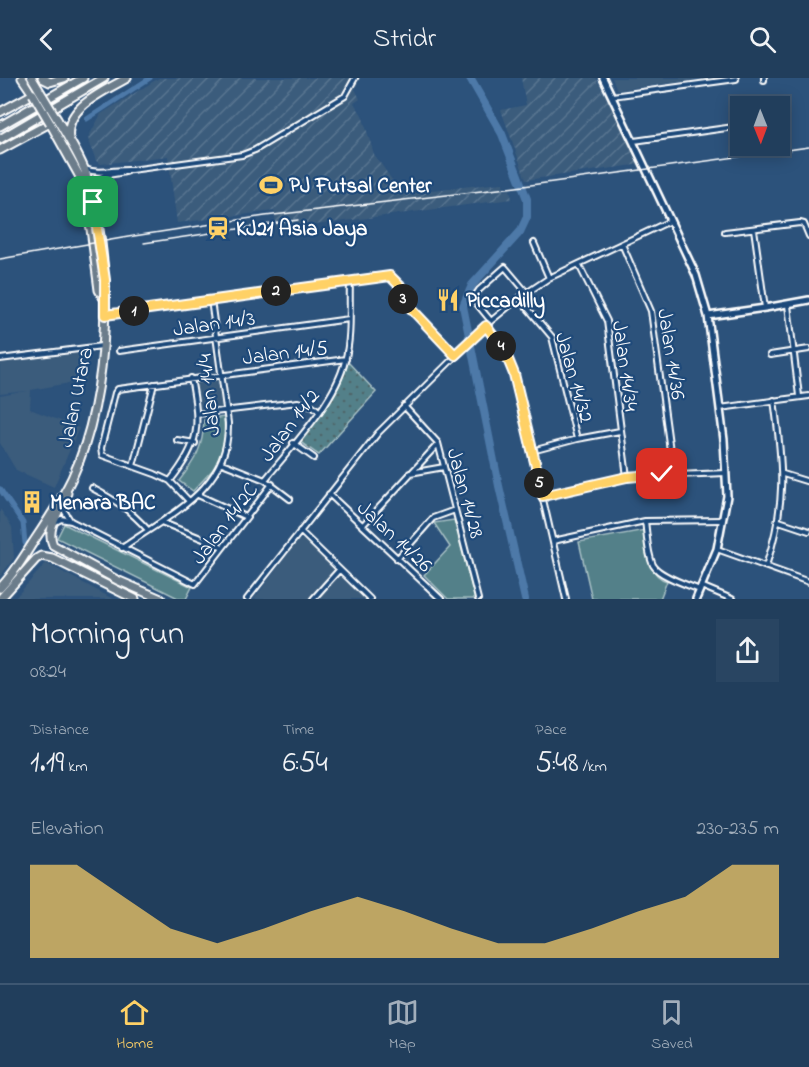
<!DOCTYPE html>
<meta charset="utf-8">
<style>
body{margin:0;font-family:"Indie Flower",sans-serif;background:#294562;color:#f1f3f6;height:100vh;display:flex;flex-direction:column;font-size:22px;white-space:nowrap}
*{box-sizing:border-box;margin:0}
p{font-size:20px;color:#a2aebb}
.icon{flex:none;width:33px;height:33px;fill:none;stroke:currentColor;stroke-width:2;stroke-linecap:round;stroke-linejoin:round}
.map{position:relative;height:521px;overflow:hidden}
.details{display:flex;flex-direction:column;background:#213e5c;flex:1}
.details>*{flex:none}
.needle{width:39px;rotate:179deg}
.buttons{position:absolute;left:730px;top:18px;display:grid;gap:12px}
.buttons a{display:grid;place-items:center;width:60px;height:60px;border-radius:0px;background:#213e5c;box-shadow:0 3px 15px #0003,0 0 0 2px #3e5772;font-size:30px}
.pin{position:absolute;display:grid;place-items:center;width:51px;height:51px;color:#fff;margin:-26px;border-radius:12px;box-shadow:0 3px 9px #0006}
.km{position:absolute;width:30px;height:30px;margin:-15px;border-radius:50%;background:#222;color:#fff;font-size:16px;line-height:30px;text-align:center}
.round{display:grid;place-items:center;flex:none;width:63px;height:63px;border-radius:0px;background:#294562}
.overview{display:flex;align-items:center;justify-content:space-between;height:102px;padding:0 30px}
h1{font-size:33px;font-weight:600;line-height:45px}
.metrics{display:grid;grid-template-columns:repeat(3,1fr);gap:9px;height:102px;padding:6px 30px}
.metrics div{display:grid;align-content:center}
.metrics b{font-size:30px;font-weight:600}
.metrics small{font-size:16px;font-weight:400}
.metrics p{font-size:16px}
.chart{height:168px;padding:12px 30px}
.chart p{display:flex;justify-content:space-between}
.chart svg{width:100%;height:108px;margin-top:6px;fill:#ffd166;opacity:.7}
header{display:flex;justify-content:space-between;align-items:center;height:78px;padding:0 30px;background:#213e5c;font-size:27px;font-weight:600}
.tab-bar{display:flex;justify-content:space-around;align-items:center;height:84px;border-top:2px solid #3e5772;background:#213e5c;font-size:16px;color:#a2aebb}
.tab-bar a{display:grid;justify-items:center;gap:3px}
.tab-bar .selected{color:#ffd166}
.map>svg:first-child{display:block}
</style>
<header><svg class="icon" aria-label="back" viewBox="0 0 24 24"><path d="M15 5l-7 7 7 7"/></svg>Stridr<svg class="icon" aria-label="search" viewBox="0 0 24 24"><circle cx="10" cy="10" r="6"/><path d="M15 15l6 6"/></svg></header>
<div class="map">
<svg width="809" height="521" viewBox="0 0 809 521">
<defs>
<pattern id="industrial-furrows" width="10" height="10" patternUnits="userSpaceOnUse" patternTransform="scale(1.5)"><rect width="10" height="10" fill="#3b5c7c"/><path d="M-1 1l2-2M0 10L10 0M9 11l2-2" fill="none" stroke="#587490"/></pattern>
<pattern id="grass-dots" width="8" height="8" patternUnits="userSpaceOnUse" patternTransform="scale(1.5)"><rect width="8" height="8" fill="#528089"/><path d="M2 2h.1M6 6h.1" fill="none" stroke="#4f666a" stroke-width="1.8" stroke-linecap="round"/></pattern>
</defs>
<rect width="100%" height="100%" fill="#2c527b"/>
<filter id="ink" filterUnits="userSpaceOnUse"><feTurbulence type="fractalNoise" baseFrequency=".0167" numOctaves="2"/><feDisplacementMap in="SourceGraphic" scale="12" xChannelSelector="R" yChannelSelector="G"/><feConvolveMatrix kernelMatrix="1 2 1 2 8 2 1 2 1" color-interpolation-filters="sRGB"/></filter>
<g filter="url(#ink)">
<path fill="#3b5c7c" d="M 612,0 L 694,0 L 694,2 L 617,12 Z
M 89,274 L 86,302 L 31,312 L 30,331 L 79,350 L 54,409 L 16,392 L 0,365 L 0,318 L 27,313 L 0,316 L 0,285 Z
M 219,299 L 223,331 L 200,334 L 195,303 Z
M 0,431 L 12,449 L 14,480 L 0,499 Z
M 305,461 L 368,521 L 254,521 L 298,463 Z
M 46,485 L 113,521 L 14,521 Z"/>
<path fill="url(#industrial-furrows)" d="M 159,0 L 360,0 L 355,11 L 360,21 L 354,25 L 362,37 L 374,76 L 401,115 L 503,105 L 504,112 L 510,111 L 512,121 L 277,152 L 274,133 L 177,145 L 168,78 L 101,86 L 96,83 L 88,60 L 101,36 Z
M 521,0 L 596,0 L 642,86 L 526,102 L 501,32 L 526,27 Z"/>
<path fill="url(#grass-dots)" stroke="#a8c0c4" stroke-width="1.5" d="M 348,284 L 376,314 L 319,377 L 299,363 C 321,337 339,317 348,284 Z"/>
<path fill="#528089" stroke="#a8c0c4" stroke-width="1.5" d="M 224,339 L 225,361 L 217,387 L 193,413 L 179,403 C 196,381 203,370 204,342 Z
M 454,442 L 475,521 L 448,521 L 424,497 L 450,469 L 434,445 Z
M 64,446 L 192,509 L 186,521 L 180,521 L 57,460 Z
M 645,452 C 648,470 647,498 667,503 L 660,521 L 592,521 L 579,464 Z"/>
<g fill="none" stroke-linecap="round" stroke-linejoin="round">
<path stroke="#4d79a8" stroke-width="5" d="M 87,41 L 150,0
M 0,411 L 23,445 L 25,465"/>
<path stroke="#4d79a8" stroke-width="8" d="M 470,0 L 502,56 L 527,121 L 527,139 L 520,154 L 472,207 L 463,228 L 499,408 L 525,521"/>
<g stroke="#fff" stroke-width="8">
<path id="minor" d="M 764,2 L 764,0
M 612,18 L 736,1
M 780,42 L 786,41
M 634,63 L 741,48
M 85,91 C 99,97 116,91 131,92 L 242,77 L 255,72 L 345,18 L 355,0
M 90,108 C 96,94 115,98 128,93
M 754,151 L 765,230
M 725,154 L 800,145 L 804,146 L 809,158
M 534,165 L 549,200
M 622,166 L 651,233 L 673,395
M 579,187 L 607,243 L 627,399
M 519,220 L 552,259 L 577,361
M 788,227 L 799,318
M 105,237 L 390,198 L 401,209 L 403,222 L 455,277
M 491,243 L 477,226 L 475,218 L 479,212 L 505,189 L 527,215
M 486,248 L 505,274 L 514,296 L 566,521
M 119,273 L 349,241
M 770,277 L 809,271
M 0,281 L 102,268
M 404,328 L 438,365 L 478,521
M 720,330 L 809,318
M 197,336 L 298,324 L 313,328 L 319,333
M 177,362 L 195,365
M 293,365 L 314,380
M 532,373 L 577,361 L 620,353
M 222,385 L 265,402 L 290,421
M 133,388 L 154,306
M 410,395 L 444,389
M 783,396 L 809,404
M 265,402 C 292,368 335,324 345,283 C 352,258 349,229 350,203
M 170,403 C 201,364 200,348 191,300
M 92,410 C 115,422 130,432 148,452
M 329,416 L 441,521
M 198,417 L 246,439
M 543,418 L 627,399 L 726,395
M 189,423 L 170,403 L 155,396 L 102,377 L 101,370 L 115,315 L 118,311 L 346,281
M 63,427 L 65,434 L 70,442
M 645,443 C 647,456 647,475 653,487 C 659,498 688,507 700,512
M 779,443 L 809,453
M 161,444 L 223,469
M 54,445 L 61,441 L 71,443 L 195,506 L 272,406
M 362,448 L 438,366
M 300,453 L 370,521
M 553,463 L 645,443 L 722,442
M 122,470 C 170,436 230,411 228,345 L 211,222
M 717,471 L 809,504
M 397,481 L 433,440 L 455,432
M 766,488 C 787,424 783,388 774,322
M 701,508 L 732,521
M 247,521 L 378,355 L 491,243 L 519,220 L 549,200 L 670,143
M 313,521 L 339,492"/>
</g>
<g stroke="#fff" stroke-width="10">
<path id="tertiary" d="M 603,0 L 696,197 L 708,238 L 724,362 L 727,418 L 717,471 L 696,521
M 708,238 L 765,230 L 809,222"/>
</g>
<g stroke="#fff" stroke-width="11">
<path id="primary" d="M 22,0 L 33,16
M 50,45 L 80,99 L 91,151 L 99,212 L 103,219
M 67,415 C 61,432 45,450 53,467 L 117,502 L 161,521
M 0,510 C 13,497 22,482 32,466 C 46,445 61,423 72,400 C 111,317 115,179 85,93 C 78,75 67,58 57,41
M 0,521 L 36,481 L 41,478 L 52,480 L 135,521"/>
</g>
<g stroke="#fff" stroke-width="11">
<path id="trunk" d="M 42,0 L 50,4 L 64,0
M 0,34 L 33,16
M 0,48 L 83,0
M 0,61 L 104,0
M 69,61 C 64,29 103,14 127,0
M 0,72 L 50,45"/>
</g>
<use href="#minor" stroke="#1f4a7a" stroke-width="4"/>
<use href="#tertiary" stroke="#1f4a7a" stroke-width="5"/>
<use href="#primary" stroke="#6c7d8b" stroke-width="7"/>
<use href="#trunk" stroke="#6c7d8b" stroke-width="7"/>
<path stroke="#fff" stroke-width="1.5" d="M 144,165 L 298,142
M 0,181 L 134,158 L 265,138 L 516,109 L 809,69"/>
<g stroke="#fff" stroke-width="11" stroke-linecap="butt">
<path id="primary-bridge" d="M 32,0 L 57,41
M 33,16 L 50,45"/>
</g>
<use href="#primary-bridge" stroke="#6c7d8b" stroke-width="7"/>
</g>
</g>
<g fill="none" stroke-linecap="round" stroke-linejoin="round" filter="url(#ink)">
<g stroke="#fff" stroke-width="12">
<path id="route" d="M 93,124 L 105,202 L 105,237 L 390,198 L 401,209 L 403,222 L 455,277 L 486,248 L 505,274 L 514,296 L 543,418 L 627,399 L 662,396"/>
</g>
<use href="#route" stroke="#ffd166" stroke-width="8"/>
</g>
<defs>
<g id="stadium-bare" transform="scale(1.8)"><path d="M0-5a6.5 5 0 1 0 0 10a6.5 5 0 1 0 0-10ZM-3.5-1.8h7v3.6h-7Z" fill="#ffd166" stroke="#1f4a7a" stroke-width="2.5" paint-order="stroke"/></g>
<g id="station-bare" transform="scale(1.8)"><path d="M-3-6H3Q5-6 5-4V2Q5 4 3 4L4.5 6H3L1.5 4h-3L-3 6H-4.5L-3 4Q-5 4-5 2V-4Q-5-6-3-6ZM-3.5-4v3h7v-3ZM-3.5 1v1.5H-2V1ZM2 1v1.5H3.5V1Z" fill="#ffd166" stroke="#1f4a7a" stroke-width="2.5" paint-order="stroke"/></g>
<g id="restaurant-bare" transform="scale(1.8)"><path d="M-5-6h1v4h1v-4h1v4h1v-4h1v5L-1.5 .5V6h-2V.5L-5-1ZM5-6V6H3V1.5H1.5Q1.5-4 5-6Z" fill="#ffd166" stroke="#1f4a7a" stroke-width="2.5" paint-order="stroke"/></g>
<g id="building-bare" transform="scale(1.8)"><path d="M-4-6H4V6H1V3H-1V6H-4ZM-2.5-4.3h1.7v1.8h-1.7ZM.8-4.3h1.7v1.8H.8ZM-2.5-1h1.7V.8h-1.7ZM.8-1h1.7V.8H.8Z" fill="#ffd166" stroke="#1f4a7a" stroke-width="2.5" paint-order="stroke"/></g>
</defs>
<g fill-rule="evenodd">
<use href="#stadium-bare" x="271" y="107"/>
<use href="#station-bare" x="218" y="150"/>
<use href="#restaurant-bare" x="448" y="222"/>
<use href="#building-bare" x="32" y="424"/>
</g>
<g text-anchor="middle" stroke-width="4.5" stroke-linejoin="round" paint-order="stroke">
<g font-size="21" font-weight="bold" fill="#fff" stroke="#1f4a7a" text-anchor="start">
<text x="289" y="114">PJ Futsal Center</text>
<text x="236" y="157">KJ21 Asia Jaya</text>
<text x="466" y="229">Piccadilly</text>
<text x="50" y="431">Menara BAC</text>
</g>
<g font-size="21" fill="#fff" stroke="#1f4a7a">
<text transform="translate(214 245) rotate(-8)" y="7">Jalan 14/3</text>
<text transform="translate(285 274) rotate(-7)" y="7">Jalan 14/5</text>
<text transform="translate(672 276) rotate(81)" y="7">Jalan 14/36</text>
<text transform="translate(626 288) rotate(82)" y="7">Jalan 14/34</text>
<text transform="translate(575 299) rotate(74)" y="7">Jalan 14/32</text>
<text transform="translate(208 317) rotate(-96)" y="7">Jalan 14/4</text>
<text transform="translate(75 319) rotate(-78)" y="7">Jalan Utara</text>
<text transform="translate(289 347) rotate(-53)" y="7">Jalan 14/2</text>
<text transform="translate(466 415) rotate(75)" y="7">Jalan 14/28</text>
<text transform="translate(224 445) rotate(-53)" y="7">Jalan 14/2C</text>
<text transform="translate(395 458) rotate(43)" y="7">Jalan 14/26</text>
</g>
</g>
</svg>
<div class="buttons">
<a><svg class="needle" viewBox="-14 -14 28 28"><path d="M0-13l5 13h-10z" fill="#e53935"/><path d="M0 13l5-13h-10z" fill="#a2aebb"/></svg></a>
</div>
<div class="pin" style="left:93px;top:124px;background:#1e9e55"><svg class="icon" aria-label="arrive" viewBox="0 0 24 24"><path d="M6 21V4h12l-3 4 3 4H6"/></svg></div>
<div class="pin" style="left:662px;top:396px;background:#d93025"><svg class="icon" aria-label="check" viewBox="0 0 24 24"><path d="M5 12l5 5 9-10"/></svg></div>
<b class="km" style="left:134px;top:233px">1</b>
<b class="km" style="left:276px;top:213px">2</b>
<b class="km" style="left:403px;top:221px">3</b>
<b class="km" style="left:501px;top:268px">4</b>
<b class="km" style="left:539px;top:405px">5</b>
</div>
<section class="details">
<div class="overview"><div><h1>Morning run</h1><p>08:24</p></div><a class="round"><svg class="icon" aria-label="share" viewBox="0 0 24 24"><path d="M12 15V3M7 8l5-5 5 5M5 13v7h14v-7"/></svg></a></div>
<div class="metrics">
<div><p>Distance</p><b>1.19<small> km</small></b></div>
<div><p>Time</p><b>6:54</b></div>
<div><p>Pace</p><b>5:48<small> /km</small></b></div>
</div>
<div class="chart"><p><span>Elevation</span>230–235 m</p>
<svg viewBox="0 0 160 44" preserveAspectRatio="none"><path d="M0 44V6L10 6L20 19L30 32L40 38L50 32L60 25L70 19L80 25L90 32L100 38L110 38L120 32L130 25L140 19L150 6L160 6V44z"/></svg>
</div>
</section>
<nav class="tab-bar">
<a class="selected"><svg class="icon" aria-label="home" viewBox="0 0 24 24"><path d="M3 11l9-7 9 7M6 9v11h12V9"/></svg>Home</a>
<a><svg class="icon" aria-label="map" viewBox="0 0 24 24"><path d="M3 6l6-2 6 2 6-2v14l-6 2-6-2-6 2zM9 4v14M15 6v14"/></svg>Map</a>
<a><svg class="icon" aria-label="saved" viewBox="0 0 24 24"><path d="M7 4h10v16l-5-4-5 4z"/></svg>Saved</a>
</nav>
